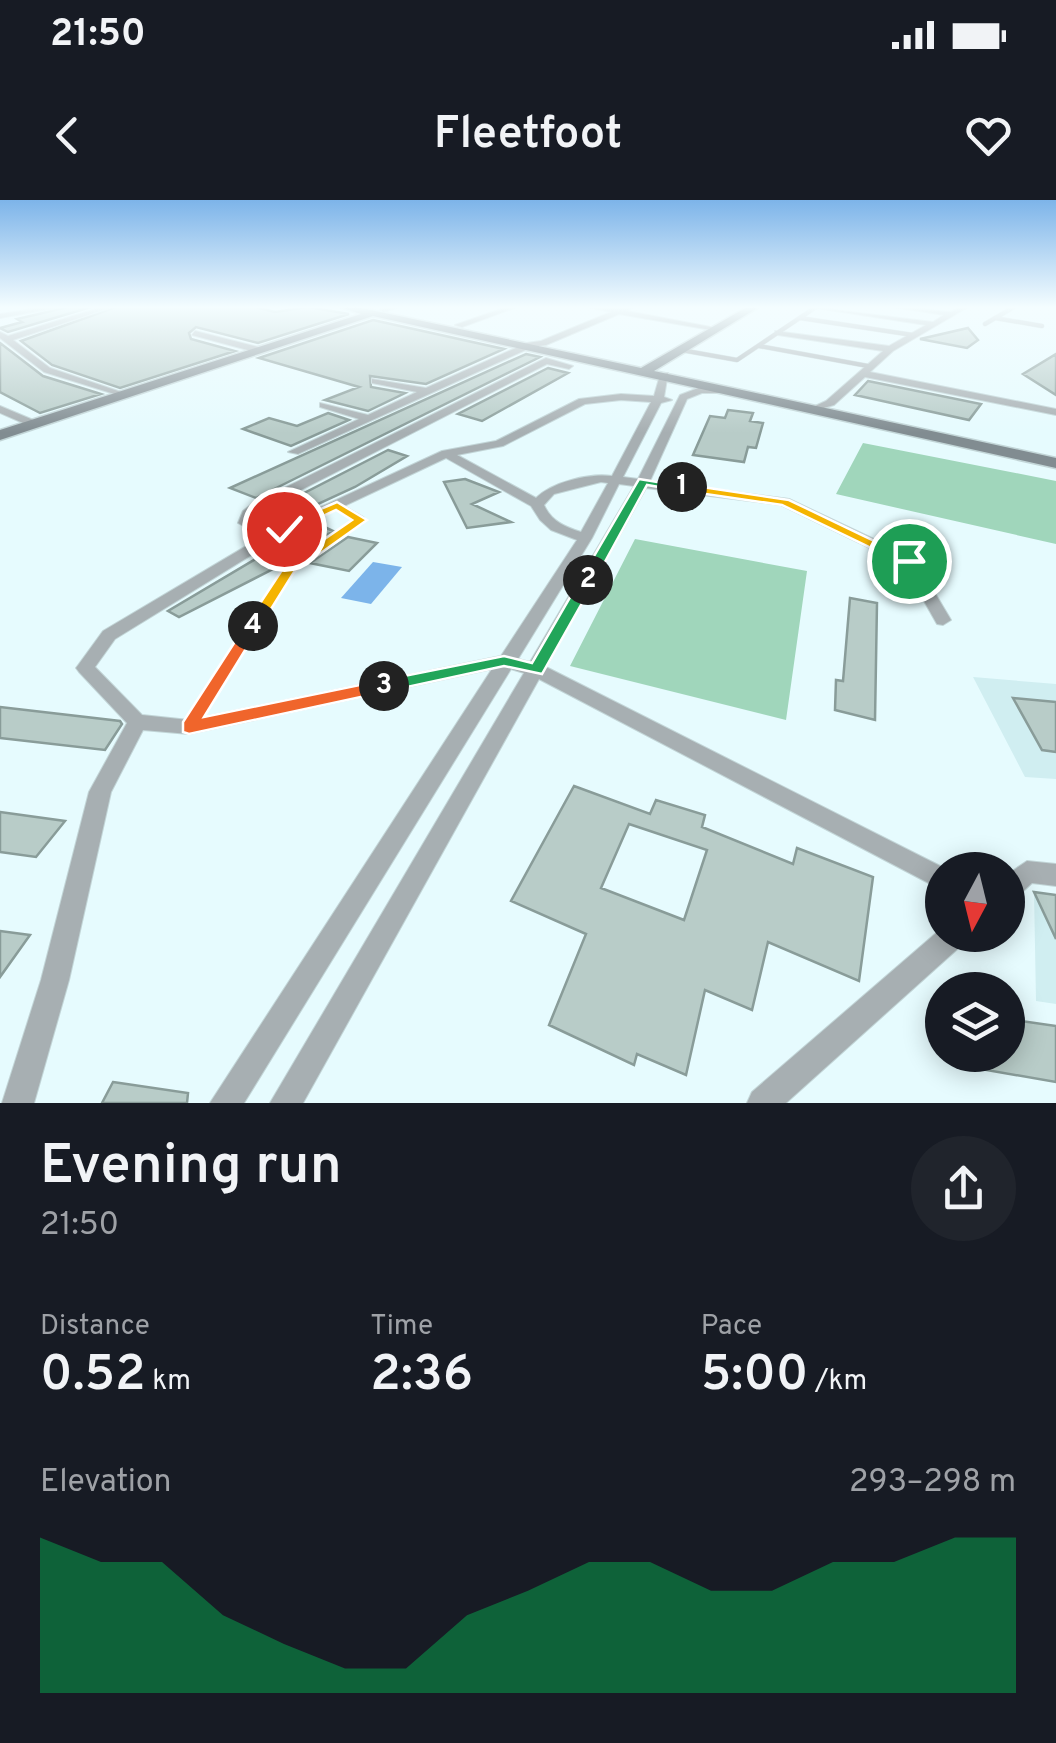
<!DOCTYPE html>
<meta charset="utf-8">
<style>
body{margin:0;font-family:Overpass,sans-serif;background:#20242c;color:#f1f3f6;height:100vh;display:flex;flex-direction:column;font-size:38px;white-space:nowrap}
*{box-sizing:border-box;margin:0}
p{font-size:32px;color:#9ea1a6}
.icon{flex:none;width:55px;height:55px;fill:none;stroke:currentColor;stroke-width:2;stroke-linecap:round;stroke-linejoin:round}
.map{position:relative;height:903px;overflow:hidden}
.panel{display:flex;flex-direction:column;background:#171b24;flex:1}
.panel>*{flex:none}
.needle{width:65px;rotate:187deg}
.fabs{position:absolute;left:925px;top:652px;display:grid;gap:20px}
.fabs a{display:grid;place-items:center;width:100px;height:100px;border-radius:50%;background:#171b24;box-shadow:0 5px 25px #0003;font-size:50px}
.pin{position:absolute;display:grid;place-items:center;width:85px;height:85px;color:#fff;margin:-42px;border:5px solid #fff;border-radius:50%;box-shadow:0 2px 10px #0007}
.km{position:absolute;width:50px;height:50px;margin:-25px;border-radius:50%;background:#222;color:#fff;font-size:28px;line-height:50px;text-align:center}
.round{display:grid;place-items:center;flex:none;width:105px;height:105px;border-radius:52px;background:#20242c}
.head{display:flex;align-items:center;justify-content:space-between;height:170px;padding:0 40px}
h1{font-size:55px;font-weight:600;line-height:75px}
.figures{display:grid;grid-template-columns:repeat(3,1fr);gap:15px;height:170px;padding:10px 40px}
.figures div{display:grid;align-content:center}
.figures b{font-size:50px;font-weight:600}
.figures small{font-size:28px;font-weight:400}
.figures p{font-size:28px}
.chart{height:280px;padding:20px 40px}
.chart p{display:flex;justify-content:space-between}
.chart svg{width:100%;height:180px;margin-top:10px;fill:#0b8043;opacity:.7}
.status{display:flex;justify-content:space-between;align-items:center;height:70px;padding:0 50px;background:#171b24;direction:ltr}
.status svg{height:28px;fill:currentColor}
header{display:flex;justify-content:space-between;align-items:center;height:130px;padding:0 40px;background:#171b24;font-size:45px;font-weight:600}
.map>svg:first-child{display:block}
</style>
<div class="status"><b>21:50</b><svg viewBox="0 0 49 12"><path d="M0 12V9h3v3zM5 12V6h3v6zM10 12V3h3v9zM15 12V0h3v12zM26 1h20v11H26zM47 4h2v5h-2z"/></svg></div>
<header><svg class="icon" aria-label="back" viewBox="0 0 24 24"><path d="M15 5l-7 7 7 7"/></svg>Fleetfoot<svg class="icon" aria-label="heart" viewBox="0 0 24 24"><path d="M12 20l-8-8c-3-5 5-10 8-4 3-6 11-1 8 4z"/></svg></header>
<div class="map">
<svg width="1056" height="903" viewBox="0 0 1056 903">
<rect width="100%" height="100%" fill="#e6fbfe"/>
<path fill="#d0eef1" d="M 973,477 L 1056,484 L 1056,579 L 1025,577 Z
M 1034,692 L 1056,695 L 1056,804 L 1036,801 Z"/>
<path fill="#a0d6bb" d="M 863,243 L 1056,281 L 1056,344 L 836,294 Z
M 635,339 L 807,371 L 786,520 L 570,466 Z"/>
<path fill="#7cb4ea" d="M 373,362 L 402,367 L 371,404 L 341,398 Z"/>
<path fill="#b8ccc8" stroke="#899c99" stroke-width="2.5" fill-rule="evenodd" d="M 68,107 L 91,107 L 8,132 L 0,128 L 22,122 L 17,119 Z
M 116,107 L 255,107 L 275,112 L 308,107 L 349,114 L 258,143 L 196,127 L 189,133 L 191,139 L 235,151 L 120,188 L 52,165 L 21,141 Z
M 373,120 L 504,149 L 426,184 L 370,176 L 371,187 L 405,193 L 368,211 L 325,200 L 359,187 L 259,158 Z
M 968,128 L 978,140 L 967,148 L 920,139 Z
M 0,143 L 43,176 L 101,194 L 40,213 L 0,192 Z
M 526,154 L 540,157 L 256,298 L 230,288 Z
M 1056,154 L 1056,195 L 1023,174 Z
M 548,168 L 568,173 L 482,221 L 458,214 Z
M 868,181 L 981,204 L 969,220 L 855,195 Z
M 728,210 L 753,213 L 750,221 L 763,223 L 756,248 L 748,247 L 744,262 L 693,255 L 710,216 L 725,218 Z
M 328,213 L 349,220 L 291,246 L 243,229 L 269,218 L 297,226 Z
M 388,250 L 407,256 L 355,287 L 281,321 L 263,319 L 278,312 L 271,310 Z
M 465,279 L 499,292 L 472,304 L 511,322 L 467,328 L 444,282 Z
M 316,323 L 333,331 L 281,365 L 179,417 L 168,411 Z
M 348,337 L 377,343 L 349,371 L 310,363 Z
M 850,398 L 877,403 L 875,520 L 835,510 L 836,480 L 843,481 Z
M 1013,498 L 1056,502 L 1056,552 L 1042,550 Z
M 0,507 L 120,521 L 122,524 L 105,550 L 0,538 Z
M 574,586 L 650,614 L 656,600 L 705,615 L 702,627 L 793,664 L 797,648 L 873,677 L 859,781 L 768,742 L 752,810 L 705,790 L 686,875 L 637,854 L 634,865 L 549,825 L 586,734 L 511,701 ZM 629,624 L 707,650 L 684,720 L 601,688 Z
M 0,612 L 65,621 L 36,657 L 0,652 Z
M 1034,692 L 1056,695 L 1056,739 Z
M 0,731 L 30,735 L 0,777 Z
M 1008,819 L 1056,826 L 1056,882 L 952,864 L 952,855 L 1008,855 Z
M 113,882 L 188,893 L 187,903 L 102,903 Z"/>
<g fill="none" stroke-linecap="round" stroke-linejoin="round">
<g stroke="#c2d5d7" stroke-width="5">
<path id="lane-far3" d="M 800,118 L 913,135
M 995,118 L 1042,126
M 985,124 L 1014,107
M 759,146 L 868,166
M 681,150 L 737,160 L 816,107"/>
</g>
<g stroke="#c2d5d7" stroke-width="9">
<path id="lane-far2" d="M 293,366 L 361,320 L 337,306"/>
</g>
<g stroke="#c2d5d7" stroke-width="11">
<path id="lane-far1" d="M 204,503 L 288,369 L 297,363"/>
</g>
<g stroke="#c2d5d7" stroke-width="14">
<path id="lane" d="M 189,527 L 205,501"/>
</g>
<g stroke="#c2d5d7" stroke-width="2">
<path id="street" d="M 46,107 L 61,107 L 0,118 L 0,114 Z
M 102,107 L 112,107 L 13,140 L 50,168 L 124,193 L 124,197 L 44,172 L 0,138 L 0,132 L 8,136 Z
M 389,107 L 399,107 L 384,112 L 380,110 Z
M 507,107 L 517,107 L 462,127 L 455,125 Z
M 589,107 L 618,109 L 633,107 L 627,111 L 721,129 L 717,131 L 619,114 L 546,145 L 532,147 L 298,254 L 288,252 L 359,219 L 320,207 L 320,203 L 368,215 L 417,192 L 372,183 L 372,179 L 426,188 L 527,143 L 541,141 L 611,112 Z
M 810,107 L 933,122 L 944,115 L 894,107 L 951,112 L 961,107 L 968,107 L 893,151 L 870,172 L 1056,209 L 1056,215 L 865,177 L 834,205 L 813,211 L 813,207 L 826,201 L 883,151 L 778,135 L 775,131 L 889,146 L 926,125 Z
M 195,131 L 258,147 L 259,149 L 255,152 L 192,135 Z
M 546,158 L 573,166 L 569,169 L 547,164 L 262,310 L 252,321 L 261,325 L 282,325 L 442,251 L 496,241 L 579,199 L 621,194 L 654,196 L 660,175 L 668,173 L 664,197 L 672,200 L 661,203 L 623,277 L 638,279 L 680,195 L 701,187 L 734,188 L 734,192 L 731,193 L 702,193 L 687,199 L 650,281 L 789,299 L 914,358 L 951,420 L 943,425 L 937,424 L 903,364 L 781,305 L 646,288 L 546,467 L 948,670 L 942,670 L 942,690 L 539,479 L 303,903 L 270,903 L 524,473 L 511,469 L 244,903 L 210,903 L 492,469 L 189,534 L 143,530 L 111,592 L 69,780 L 34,903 L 2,903 L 41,780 L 89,592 L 127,523 L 79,472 L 76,468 L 79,464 L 103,431 L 268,333 L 254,332 L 238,323 L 243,311 L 252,304 ZM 621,200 L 651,202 L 612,276 C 589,273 552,282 536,298 L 457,255 L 503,246 L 585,204 ZM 446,258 L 531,306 L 540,320 L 551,330 L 577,340 L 501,456 L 189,520 L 142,515 L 95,467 L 115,439 L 289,332 ZM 601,282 L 608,283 L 581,332 C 565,327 551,321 544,305 L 554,294 ZM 619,284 L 634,286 L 530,462 L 518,459 L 592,338 Z
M 0,206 L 38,222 L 39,224 L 30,226 L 0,213 Z
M 1027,661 L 1056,664 L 1056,686 L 1032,683 L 1017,697 L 1008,700 L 1008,674 Z
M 942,728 L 942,735 L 967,735 L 963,744 L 786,903 L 747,903 L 752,892 Z"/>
</g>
<g stroke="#c2d5d7" stroke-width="3">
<path id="secondary" d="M 340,107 L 357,107 L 641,168 L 747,107 L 759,107 L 654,171 L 1056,258 L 1056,268 L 373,116 L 0,240 L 0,230 L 361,114 Z"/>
</g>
<use href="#lane-far3" stroke="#a7afb2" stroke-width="4"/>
<use href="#lane-far2" stroke="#a7afb2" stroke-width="6"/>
<use href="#lane-far1" stroke="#a7afb2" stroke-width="9"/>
<use href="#lane" stroke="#a7afb2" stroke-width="11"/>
<use href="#street" fill="#a7afb2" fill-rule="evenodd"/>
<use href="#secondary" fill="#818c91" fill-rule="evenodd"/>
</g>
<linearGradient id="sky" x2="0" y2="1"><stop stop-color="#7db4e9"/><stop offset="0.46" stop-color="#f4fdff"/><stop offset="1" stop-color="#f4fdff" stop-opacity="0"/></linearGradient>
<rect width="1056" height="233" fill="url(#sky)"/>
<path fill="#f5b400" stroke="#fff" stroke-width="2.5" d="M 682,284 L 789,300 L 916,361 L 904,364 L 782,305 L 678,290 Z"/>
<path fill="#22a559" stroke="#fff" stroke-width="2.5" d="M 639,279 L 688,287 L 682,291 L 647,285 L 595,380 L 583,383 L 580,380 Z"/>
<path fill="#22a559" stroke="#fff" stroke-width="2.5" d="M 588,375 L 595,380 L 542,474 L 504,466 L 384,492 L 376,486 L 384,480 L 504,456 L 532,463 L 580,380 Z"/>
<path fill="#f0652b" stroke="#fff" stroke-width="2.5" d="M 247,423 L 260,426 L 204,517 L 384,480 L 393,486 L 384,492 L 189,534 L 183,532 L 183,522 Z"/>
<path fill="#f5b400" stroke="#fff" stroke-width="2.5" d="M 337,302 L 367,320 L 294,372 L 258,430 L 247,430 L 245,426 L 284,367 L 352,320 L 336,310 L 289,332 L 279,332 L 279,327 Z"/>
</svg>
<div class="fabs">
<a><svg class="needle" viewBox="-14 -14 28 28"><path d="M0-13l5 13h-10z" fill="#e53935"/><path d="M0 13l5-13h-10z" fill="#9ea1a6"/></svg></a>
<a><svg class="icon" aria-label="layers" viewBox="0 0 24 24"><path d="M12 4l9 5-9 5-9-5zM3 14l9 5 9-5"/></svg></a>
</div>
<div class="pin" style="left:909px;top:361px;background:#1e9e55"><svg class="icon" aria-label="arrive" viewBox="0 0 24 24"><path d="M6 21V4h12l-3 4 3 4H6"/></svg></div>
<div class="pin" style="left:284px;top:329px;background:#d93025"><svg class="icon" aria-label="check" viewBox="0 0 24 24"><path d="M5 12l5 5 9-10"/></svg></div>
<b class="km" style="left:682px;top:287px">1</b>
<b class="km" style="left:588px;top:380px">2</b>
<b class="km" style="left:384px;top:486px">3</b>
<b class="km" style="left:253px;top:426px">4</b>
</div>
<section class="panel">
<div class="head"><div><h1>Evening run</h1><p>21:50</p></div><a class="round"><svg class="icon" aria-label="share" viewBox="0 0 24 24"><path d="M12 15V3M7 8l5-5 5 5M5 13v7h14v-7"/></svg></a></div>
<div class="figures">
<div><p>Distance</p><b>0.52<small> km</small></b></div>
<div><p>Time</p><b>2:36</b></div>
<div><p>Pace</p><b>5:00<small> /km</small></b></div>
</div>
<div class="chart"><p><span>Elevation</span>293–298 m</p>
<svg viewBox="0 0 160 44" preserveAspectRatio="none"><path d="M0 44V6L10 12L20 12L30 25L40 32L50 38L60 38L70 25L80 19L90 12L100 12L110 19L120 19L130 12L140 12L150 6L160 6V44z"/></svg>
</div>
</section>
